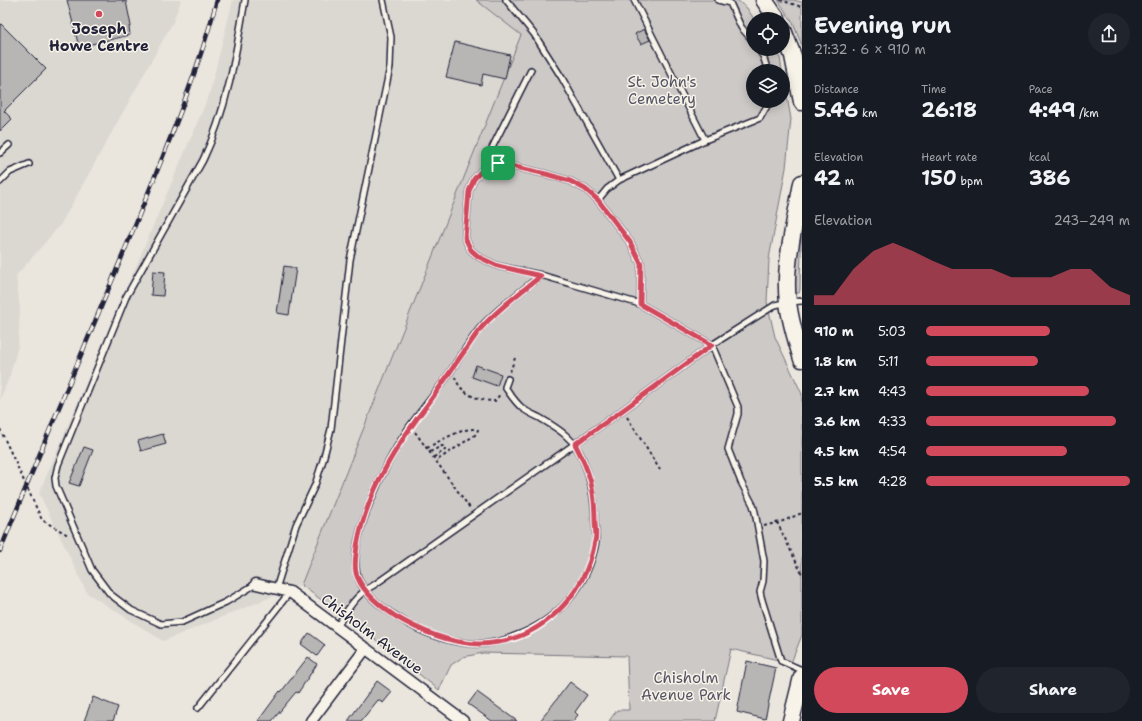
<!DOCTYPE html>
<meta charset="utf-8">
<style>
body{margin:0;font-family:"Shantell Sans",sans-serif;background:#20242c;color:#f1f3f6;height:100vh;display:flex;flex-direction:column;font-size:15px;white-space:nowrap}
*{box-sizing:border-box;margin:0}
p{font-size:13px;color:#9ea1a6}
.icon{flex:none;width:22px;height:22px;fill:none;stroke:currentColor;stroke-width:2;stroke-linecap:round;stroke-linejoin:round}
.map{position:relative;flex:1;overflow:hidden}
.side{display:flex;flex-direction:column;background:#171b24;width:340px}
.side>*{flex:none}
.controls{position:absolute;left:746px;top:12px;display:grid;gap:8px}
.controls a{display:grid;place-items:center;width:44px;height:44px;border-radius:50%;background:#171b24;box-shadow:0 2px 10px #0003;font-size:20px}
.pin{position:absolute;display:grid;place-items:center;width:34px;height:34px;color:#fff;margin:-17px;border-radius:8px;box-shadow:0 2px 6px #0006}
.round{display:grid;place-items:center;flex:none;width:42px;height:42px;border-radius:21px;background:#20242c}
.overview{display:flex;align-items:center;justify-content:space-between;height:68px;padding:0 12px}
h1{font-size:22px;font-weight:700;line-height:30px}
.figures{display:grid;grid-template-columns:repeat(3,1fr);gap:6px;height:68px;padding:4px 12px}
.figures div{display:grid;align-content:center}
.figures b{font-size:20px;font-weight:700}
.figures small{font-size:11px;font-weight:400}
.figures p{font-size:11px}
.chart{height:112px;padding:8px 12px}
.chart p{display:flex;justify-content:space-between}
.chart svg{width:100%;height:72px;margin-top:4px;fill:#d1495b;opacity:.7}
.primary-button{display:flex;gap:8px;margin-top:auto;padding:8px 12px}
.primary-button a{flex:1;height:46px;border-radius:24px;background:#d1495b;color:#fff;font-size:16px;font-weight:700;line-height:46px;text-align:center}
.primary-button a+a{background:#20242c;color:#f1f3f6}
ul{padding:0 12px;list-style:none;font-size:13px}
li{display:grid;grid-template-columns:64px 48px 1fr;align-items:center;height:30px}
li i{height:10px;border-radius:5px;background:#d1495b}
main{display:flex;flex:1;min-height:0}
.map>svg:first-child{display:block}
</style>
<main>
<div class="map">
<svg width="802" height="721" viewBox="0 0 802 721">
<rect width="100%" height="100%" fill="#eae6de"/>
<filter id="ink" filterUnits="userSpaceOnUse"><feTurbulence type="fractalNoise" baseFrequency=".025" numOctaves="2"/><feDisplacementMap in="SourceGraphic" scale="8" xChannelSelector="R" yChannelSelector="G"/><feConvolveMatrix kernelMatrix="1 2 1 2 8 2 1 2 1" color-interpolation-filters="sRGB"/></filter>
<g filter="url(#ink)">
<path fill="#dbd8d2" d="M 0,0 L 181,0 L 173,22 L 61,224 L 16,276 L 20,309 L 18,346 L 10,375 L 0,400 Z
M 233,0 L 476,0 L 522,35 L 301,585 L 163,641 L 87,593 L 39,493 L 209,95 Z"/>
<path fill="#cdc9c6" stroke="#787680" d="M 476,0 L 737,0 L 747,8 L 754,19 L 753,19 L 753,49 L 774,49 L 780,58 L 782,71 L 753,71 L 753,101 L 783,101 L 783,74 L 791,119 L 786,168 L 769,259 L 767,302 L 775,337 L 802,394 L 802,635 L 791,663 L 731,649 L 715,721 L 609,721 L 617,710 L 629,710 L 627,656 L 483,653 L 463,657 L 451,665 L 439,690 L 376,640 L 301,585 L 521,35 Z
M 778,0 L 793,0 L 802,2 L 802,46 L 793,23 Z
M 802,216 C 802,241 800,266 800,290 L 799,293 L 795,293 L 794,271 Z"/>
<path fill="#b8b6b5" stroke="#22223b" d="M 67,0 L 123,0 L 123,2 L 126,1 L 131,26 L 129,26 L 130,35 L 79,47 Z
M 0,23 L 46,69 L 4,111 L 12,119 L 0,131 Z
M 644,29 L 650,40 L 641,44 L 635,34 Z
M 455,42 L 510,55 L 505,79 L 483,74 L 481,85 L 446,77 Z
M 284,266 L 296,268 L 289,315 L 277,313 Z
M 153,271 L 165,272 L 163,296 L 151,295 Z
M 476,365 L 501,374 L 497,386 L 472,377 Z
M 163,434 L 166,444 L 141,451 L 138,441 Z
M 84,447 L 93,450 L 79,486 L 69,483 Z
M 309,633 L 325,645 L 317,656 L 301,644 Z
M 308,657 L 317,664 L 298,693 L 296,692 L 272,721 L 258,721 L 280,691 L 281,692 Z
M 747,661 L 776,668 L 765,719 L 737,712 Z
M 377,681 L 392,692 L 383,703 L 378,700 L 361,721 L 348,721 Z
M 570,682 L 587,695 L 575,712 L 578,715 L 573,721 L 540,721 Z
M 477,692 L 517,721 L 492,721 L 468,704 Z
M 93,697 L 118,707 L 113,721 L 84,721 Z"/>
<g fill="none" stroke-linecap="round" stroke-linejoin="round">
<g stroke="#22223b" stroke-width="8">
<path id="service" d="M 245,0 C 236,54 227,110 203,160 L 126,297 L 58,465 L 55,478 L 56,486 L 92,570 L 110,594 L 131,610 L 161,624 L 182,622 L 226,602 L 256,584
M 506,0 L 534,34 L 562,78 L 619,180 L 705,140 L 760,118 L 767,106 L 768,101
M 634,0 L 705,140
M 718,0 L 730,3 L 741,27 L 753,41
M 758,49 L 763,56 L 768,71
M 0,153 L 9,145
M 484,168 L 493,146 L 531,70
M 0,182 L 10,172 L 29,164
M 598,200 L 607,189 L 619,180
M 640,304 L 641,264 L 630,242 L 598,200 L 585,189 L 570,181 L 546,174 L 498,163 L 484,168 L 474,179 L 469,191 L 465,238 L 471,250 L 479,257 L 498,266 L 541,275 L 640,304 L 712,345 L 775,305 L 788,302 L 802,301
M 508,379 L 505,387 C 510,394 515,402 522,408 C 527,412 534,415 540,418 C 559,429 575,439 583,460 C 592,481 595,501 595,524 C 596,529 596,535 596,541 C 588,587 558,620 515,636 C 504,641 490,644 477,644 C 450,643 421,633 399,618 C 384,609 366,596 359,580 C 343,543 389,457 410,426 C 421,411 433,396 444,381 C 456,364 468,343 481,327 C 498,308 521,292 541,275
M 276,589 L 296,525 L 315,485 L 323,460 L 331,429 L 350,260 L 390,67 L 391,37 L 383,0
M 337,627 C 347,610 356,594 374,585 L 623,410 L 712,345 L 738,407 L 738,414 L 728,449 L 741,482 L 753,505 L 755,512 L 764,561 L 763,581 L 760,592 L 762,600 L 781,661 L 802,670
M 198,708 L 290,592"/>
</g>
<g stroke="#22223b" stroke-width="13">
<path id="minor" d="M 256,584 L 290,592 L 463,721
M 311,721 L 366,648"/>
</g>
<g stroke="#22223b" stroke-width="19">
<path id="primary" d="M 764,0 L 777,19
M 783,30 L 793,56 L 802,102
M 802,183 C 796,218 783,267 788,302 C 790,321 796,340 802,359
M 791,721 L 802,677"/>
</g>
<path stroke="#22223b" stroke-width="2" stroke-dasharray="3 3" stroke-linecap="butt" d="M 780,0 L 802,7
M 510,372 L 515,358
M 455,377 C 460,394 479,401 495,401 L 501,393
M 627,417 L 660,470
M 0,429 L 42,520 L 68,535
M 415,432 L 470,508
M 427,448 C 438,442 466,425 478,430 L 475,435 L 436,461
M 430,452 L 442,446 L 444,446 L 445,450 L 434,457
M 777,522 L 802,574
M 764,526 L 783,521 L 802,513"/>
<use href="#service" stroke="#f7f3e8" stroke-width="5"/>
<use href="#minor" stroke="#f7f3e8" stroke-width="10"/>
<use href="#primary" stroke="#f7f3e8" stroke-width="16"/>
<g stroke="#22223b" stroke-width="4.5">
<path id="rail" d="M 0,551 C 43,444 89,337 133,230 C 164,154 196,79 217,0"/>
</g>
<use href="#rail" stroke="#f7f3e8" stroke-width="3" stroke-dasharray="9" stroke-linecap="butt"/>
</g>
</g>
<g fill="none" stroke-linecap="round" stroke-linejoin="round" filter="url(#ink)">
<g stroke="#fff" stroke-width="8">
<path id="route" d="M 498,163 L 546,174 L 570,181 L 585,189 L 598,200 L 630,242 L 641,264 L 640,304 L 712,345 L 623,410 L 575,444 C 590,472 595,490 595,522 C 595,528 597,535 595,541 C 585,598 538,643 479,644 C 451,644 418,630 395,616 C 380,606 361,591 356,573 C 354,563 356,555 357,546 C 366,494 396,445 428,404 C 441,386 453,367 466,349 C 471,342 476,334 482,327 C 499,308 521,292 541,276 L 498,266 L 479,257 L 471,250 L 465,238 L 469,191 L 474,179 L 484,168 Z"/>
</g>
<use href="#route" stroke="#d1495b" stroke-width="5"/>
</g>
<circle fill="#d1495b" stroke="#f7f3e8" stroke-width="1.5" cx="99" cy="14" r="4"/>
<g text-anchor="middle" stroke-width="3" stroke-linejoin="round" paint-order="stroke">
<g font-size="15" font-weight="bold" fill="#22223b" stroke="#f7f3e8">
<text x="99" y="34">Joseph<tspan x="99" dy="17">Howe Centre</tspan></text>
</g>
<g font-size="15" fill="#555465" stroke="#f7f3e8">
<text x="662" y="87">St. John's<tspan x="662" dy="17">Cemetery</tspan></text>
<text x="686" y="683">Chisholm<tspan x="686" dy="17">Avenue Park</tspan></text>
</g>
<g font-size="15" fill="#22223b" stroke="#f7f3e8">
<text transform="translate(372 634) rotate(37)" y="5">Chisholm Avenue</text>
</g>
</g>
</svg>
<div class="controls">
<a><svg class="icon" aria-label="locate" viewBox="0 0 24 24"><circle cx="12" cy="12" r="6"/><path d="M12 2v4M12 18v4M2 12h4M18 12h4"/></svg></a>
<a><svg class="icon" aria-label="layers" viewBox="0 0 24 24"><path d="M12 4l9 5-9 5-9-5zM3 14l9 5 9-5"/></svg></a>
</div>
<div class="pin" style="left:498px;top:163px;background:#1e9e55"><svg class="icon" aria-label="arrive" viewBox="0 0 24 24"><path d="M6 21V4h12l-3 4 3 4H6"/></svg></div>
</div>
<section class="side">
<div class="overview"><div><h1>Evening run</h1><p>21:32 · 6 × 910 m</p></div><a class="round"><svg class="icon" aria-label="share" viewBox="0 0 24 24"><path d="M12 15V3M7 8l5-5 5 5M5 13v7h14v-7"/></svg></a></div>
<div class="figures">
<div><p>Distance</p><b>5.46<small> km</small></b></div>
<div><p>Time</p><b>26:18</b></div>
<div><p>Pace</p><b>4:49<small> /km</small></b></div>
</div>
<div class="figures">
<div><p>Elevation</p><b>42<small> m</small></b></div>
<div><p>Heart rate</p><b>150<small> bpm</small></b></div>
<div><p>kcal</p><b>386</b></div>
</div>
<div class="chart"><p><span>Elevation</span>243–249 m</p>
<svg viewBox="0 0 160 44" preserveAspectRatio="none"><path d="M0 44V38L10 38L20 22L30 11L40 6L50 11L60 17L70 22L80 22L90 22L100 27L110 27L120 27L130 22L140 22L150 33L160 38V44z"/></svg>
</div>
<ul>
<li><b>910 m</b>5:03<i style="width:61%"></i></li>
<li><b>1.8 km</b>5:11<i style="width:55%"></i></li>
<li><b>2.7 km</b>4:43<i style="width:80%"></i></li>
<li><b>3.6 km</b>4:33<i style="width:93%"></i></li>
<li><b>4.5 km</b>4:54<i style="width:69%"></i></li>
<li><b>5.5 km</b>4:28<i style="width:100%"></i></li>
</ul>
<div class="primary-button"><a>Save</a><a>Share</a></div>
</section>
</main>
